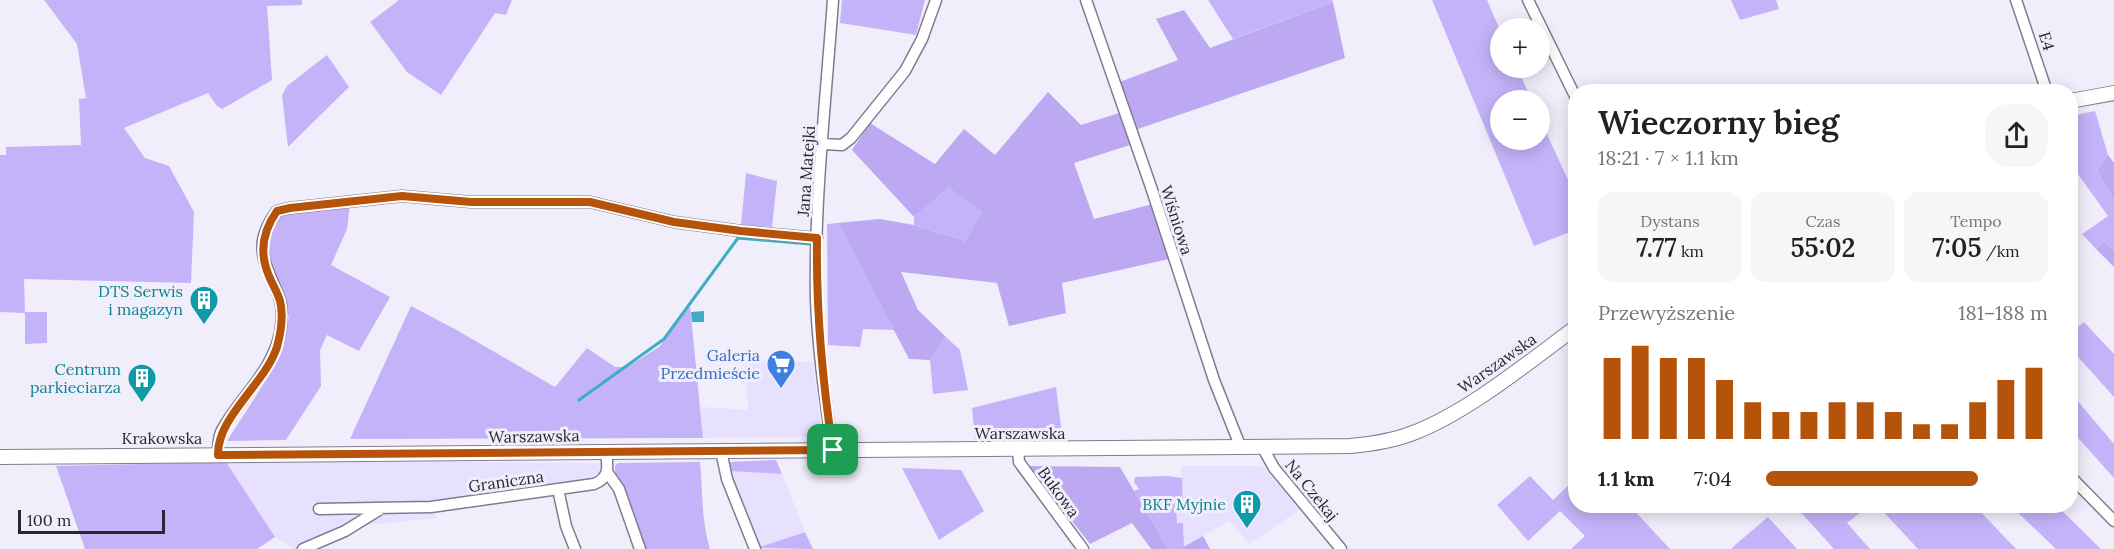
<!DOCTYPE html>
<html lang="pl">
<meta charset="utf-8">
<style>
body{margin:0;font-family:Lora,serif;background:#f6f6f6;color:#222;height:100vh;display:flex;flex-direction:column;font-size:22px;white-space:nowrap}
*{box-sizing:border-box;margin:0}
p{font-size:20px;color:#767676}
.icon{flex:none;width:33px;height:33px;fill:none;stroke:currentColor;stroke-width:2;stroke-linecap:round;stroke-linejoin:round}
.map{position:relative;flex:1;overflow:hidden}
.side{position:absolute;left:1568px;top:84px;width:510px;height:429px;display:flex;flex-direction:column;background:#fff;border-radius:24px;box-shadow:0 3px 15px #0003}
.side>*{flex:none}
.buttons{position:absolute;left:1490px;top:18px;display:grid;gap:12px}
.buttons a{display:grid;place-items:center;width:60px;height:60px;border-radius:50%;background:#fff;box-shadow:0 3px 15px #0003;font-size:30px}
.scale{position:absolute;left:18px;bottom:15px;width:147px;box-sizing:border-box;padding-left:6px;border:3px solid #292730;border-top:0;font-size:16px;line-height:21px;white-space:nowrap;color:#292730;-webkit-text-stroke:4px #f1eefc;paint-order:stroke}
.pin{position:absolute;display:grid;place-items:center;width:51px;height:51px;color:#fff;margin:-26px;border-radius:12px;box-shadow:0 3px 9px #0006}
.round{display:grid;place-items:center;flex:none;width:63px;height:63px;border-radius:24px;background:#f6f6f6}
.head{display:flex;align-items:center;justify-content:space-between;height:102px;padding:0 30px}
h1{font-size:33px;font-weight:600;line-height:45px}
.metrics{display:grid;grid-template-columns:repeat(3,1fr);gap:9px;height:102px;padding:6px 30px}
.metrics div{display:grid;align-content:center;border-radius:15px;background:#f6f6f6;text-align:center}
.metrics b{font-size:26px;font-weight:600}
.metrics small{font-size:16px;font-weight:400}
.metrics p{font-size:16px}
.chart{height:168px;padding:12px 30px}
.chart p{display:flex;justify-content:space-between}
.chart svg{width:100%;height:108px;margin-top:6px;stroke:#b45309;stroke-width:6}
ul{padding:0 30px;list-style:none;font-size:20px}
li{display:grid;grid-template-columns:96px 72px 1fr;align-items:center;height:45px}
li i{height:15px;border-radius:8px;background:#b45309}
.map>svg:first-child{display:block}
</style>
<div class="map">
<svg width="2114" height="549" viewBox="0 0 2114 549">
<rect width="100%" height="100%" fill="#f1eefc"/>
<path fill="#e7e0fe" d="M 745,361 L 813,362 L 822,437 L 703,438 L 701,407 L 748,410 Z
M 226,462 L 442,462 L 601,463 L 601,472 L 586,480 L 432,503 L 436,518 L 358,526 L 319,549 L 295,549 L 275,537 Z
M 1181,466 L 1262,466 L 1302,508 L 1249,544 L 1229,521 L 1184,547 L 1183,523 L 1177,523 L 1176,508 L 1183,507 Z
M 729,471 L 782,474 L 805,532 L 757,548 Z"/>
<path fill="#c5b3f9" d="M 44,0 L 302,0 L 302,5 L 267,6 L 272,80 L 222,109 L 217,106 L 208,93 L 124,128 L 145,158 L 169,166 L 194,212 L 191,283 L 24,279 L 25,312 L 47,312 L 47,343 L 25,344 L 25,313 L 0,312 L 0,155 L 6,155 L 6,147 L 81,145 L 79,99 L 86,98 L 77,44 Z
M 399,0 L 512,0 L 506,15 L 495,13 L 441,95 L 407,72 L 370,22 Z
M 842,0 L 925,0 L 916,35 L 840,23 Z
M 1208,0 L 1332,0 L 1333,2 L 1233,39 Z
M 1432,0 L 1487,0 L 1500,30 L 1500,68 L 1517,68 L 1532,100 L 1500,100 L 1500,140 L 1539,140 L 1539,117 L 1575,195 L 1575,230 L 1534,246 Z
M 1731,0 L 1776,0 L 1779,9 L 1740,20 Z
M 327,55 L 349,87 L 288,147 L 282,95 L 287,86 Z
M 2095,111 L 2108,155 L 2097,170 L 2114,200 L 2114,251 L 2104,241 L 2096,249 L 2082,234 L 2108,216 L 2070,163 L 2070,116 Z
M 746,173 L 777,181 L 772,227 L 741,225 Z
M 949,188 L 984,212 L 965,241 L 914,225 L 914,217 Z
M 350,205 L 347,229 L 331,265 L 390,297 L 359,351 L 327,335 L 320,350 L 321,386 L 286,440 L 227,441 L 263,385 L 283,347 L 289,316 L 268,262 L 266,245 L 276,221 L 284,213 Z
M 838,223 L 894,330 L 863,329 L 860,347 L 828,345 L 827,224 Z
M 411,306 L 453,328 L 555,387 L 587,348 L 615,367 L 627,367 L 659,347 L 690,306 L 703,438 L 350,439 Z
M 2084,322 L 2114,354 L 2114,397 L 2070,348 L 2070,333 Z
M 946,337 L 960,350 L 968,390 L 933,394 L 930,360 Z
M 1056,387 L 1063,442 L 975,439 L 972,408 Z
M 2070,392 L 2114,444 L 2114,478 L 2070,429 Z
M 776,460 L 782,474 L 729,471 L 726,462 Z
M 226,462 L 275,537 L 257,549 L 85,549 L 56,466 Z
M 700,462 C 703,491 701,521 710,549 L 643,549 L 615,472 L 615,466 L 618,463 Z
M 902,468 L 961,470 L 984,511 L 939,540 Z
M 1168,476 L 1182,478 L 1183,508 L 1176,508 L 1177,523 L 1183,523 L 1184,547 L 1180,549 L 1168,549 L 1134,491 L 1139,489 L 1134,482 L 1135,477 Z
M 1530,476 L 1553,500 L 1575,479 L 1575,506 L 1630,506 L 1670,549 L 1571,549 L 1585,536 L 1560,511 L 1528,541 L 1497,505 Z
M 1795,506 L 1869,506 L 1847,523 L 1870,549 L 1834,549 Z
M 1878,506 L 1975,506 L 2016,549 L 1918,549 Z
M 2011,506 L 2057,506 L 2101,549 L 2056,549 Z
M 1768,517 L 1797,549 L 1731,549 L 1735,545 Z
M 805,532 L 813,549 L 757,548 Z"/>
<path fill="#bca9f2" d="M 1333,2 L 1345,58 L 1135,130 L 1117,83 L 1178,60 L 1156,19 L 1184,10 L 1210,48 Z
M 1048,92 L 1081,125 L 1119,113 L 1130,145 L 1074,163 L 1094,219 L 1153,204 L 1169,259 L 1062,283 L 1066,313 L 1009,326 L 997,283 L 901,272 L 918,310 L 946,337 L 930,360 L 909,359 L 838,223 L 880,219 L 914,225 L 965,241 L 983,212 L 949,188 L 914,217 L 852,150 L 870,123 L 935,164 L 964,129 L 995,155 Z
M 2108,155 L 2114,163 L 2114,200 L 2097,170 Z
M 2104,241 L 2114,251 L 2114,267 L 2096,249 Z
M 1029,466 L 1120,467 L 1168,549 L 1151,549 L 1132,523 L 1090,544 Z
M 1203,536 L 1210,549 L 1180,549 Z"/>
<path fill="#3daec6" d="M 704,311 L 704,322 L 692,322 L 691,312 Z"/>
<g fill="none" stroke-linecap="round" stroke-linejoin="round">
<path stroke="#3daec6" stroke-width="3" d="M 579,400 L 664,339 L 738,238 L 810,244"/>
<g stroke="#807c90" stroke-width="13">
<path id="minor" d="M 833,0 C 826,100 814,201 816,301 C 818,351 825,401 833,451
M 1086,0 L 1151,187 L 1214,380 L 1241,448
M 1528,0 L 1575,96
M 2016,0 L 2047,92
M 823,144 L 842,145 L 851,138 L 905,71 L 922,39 L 936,0
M 1263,448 L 1274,468 L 1341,549
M 1018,450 L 1019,462 L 1083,549
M 721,451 L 727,479 L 755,549
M 218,455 C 218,447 218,439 221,432 C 239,398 272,373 280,333 C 282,322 283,308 279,297 C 265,262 251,246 277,211 L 290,208 L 402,196 L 471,202 L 590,202 L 674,222 L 741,231 L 817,238
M 607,472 L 619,489 L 640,549
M 2070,476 L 2114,521
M 558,489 L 566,526 L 575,549
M 319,509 L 431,507 L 594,484 C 610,478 608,466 606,452
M 303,549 L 345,531 L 379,510"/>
</g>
<g stroke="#807c90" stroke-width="16">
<path id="major" d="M 2070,101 L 2114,93
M 0,457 L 1350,446 C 1372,444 1393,441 1413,433 C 1468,412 1527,363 1575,328"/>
</g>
<use href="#minor" stroke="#fff" stroke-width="10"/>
<use href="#major" stroke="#fff" stroke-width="14"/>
</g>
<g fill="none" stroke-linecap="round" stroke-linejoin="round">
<g stroke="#fff" stroke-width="12">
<path id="route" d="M 402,196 L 471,202 L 590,202 L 674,222 L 741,231 L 817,238 C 816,310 822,379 833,450 L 218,455 C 217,417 265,384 277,347 C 281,332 284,316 280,301 C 278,293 272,284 269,276 C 259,253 262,232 277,211 L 290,208 Z"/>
</g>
<use href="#route" stroke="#b45309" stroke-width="8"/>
</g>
<defs>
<g id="building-pin" transform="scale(1.5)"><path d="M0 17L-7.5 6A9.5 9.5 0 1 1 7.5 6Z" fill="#0f9aa8" stroke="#f1eefc"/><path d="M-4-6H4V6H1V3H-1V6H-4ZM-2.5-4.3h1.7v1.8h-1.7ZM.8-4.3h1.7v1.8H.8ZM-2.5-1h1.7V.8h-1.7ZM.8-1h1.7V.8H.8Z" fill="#fff"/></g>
<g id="supermarket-pin" transform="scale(1.5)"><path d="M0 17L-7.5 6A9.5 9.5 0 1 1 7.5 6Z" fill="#3f7fe0" stroke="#f1eefc"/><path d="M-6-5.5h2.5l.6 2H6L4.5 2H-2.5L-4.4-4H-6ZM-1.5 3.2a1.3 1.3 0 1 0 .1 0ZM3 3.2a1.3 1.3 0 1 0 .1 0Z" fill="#fff"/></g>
</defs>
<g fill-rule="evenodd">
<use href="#building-pin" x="204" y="300"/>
<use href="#supermarket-pin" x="781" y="364"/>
<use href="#building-pin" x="142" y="378"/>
<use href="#building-pin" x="1247" y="504"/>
</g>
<g text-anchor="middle" stroke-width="6" stroke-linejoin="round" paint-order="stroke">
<g font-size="16" fill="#292730" stroke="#f1eefc">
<text transform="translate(2047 41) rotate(72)" y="6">E4</text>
<text transform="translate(806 171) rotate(-86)" y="6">Jana Matejki</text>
<text transform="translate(1177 220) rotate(72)" y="6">Wiśniowa</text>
<text transform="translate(1497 363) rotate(-35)" y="6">Warszawska</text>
<text x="1020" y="439">Warszawska</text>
<text transform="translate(534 436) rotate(-1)" y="6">Warszawska</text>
<text x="162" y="444">Krakowska</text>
<text transform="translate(506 481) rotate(-8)" y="6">Graniczna</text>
<text transform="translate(1312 490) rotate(51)" y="6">Na Czekaj</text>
<text transform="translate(1059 492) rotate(54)" y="6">Bukowa</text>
</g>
<g font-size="16" fill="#0d838f" stroke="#f1eefc" text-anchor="end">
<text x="183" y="297">DTS Serwis<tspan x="183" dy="18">i magazyn</tspan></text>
<text x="121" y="375">Centrum<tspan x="121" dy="18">parkieciarza</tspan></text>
<text x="1226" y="510">BKF Myjnie</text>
</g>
<g font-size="16" fill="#366cbe" stroke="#f1eefc" text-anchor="end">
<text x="760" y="361">Galeria<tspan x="760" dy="18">Przedmieście</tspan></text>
</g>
</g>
</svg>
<div class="buttons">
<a>+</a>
<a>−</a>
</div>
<div class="scale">100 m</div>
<div class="pin" style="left:833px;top:450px;background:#1e9e55"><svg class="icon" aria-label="arrive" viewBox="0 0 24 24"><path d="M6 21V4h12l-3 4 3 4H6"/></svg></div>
<section class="side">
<div class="head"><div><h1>Wieczorny bieg</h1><p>18:21 · 7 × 1.1 km</p></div><a class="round"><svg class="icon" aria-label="share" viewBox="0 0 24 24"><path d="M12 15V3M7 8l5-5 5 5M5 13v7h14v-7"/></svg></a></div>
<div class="metrics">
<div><p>Dystans</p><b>7.77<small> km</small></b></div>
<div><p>Czas</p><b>55:02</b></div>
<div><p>Tempo</p><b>7:05<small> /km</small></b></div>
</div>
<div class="chart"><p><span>Przewyższenie</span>181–188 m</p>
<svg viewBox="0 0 160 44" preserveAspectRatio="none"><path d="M5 44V11M15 44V6M25 44V11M35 44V11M45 44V20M55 44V29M65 44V33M75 44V33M85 44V29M95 44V29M105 44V33M115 44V38M125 44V38M135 44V29M145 44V20M155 44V15"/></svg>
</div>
<ul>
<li><b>1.1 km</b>7:04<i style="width:75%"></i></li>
</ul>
</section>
</div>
